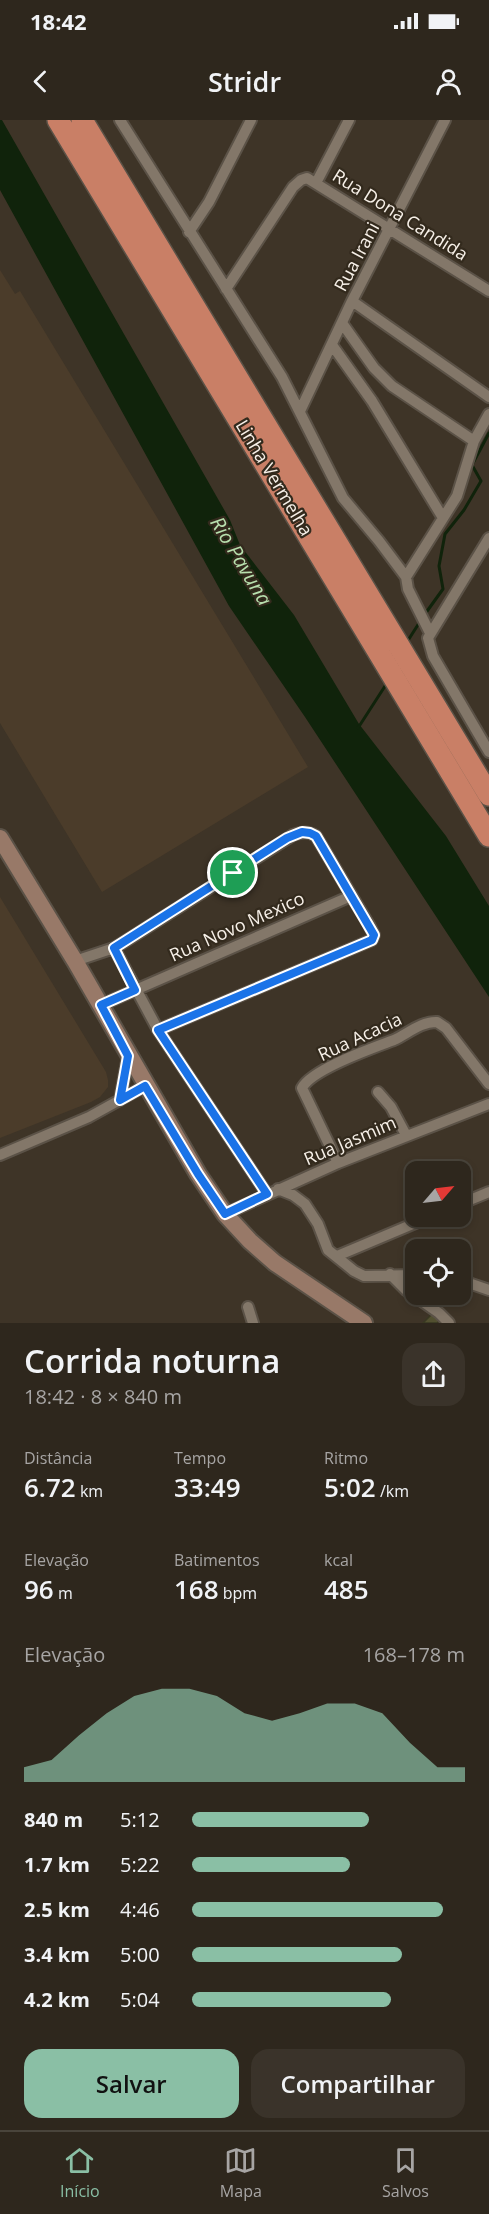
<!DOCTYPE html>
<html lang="pt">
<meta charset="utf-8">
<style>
body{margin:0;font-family:"Open Sans",sans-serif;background:#3a332a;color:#f1f3f6;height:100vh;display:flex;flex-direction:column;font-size:22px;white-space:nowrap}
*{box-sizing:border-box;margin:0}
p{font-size:20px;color:#a7a5a4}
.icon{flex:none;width:33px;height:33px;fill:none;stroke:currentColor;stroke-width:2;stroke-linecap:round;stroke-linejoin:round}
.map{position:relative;height:1203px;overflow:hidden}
.side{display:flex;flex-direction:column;background:#2e271d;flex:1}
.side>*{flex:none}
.needle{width:39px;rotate:62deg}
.fabs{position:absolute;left:405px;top:1041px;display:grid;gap:12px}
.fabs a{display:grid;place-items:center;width:66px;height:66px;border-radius:12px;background:#2e271d;box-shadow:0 3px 9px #0003,0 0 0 2px #49443b;font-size:30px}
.pin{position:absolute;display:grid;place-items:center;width:51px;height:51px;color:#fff;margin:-26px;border:3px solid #fff;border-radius:50%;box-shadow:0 2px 6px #0007}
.round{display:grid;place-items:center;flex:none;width:63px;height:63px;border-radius:18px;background:#3a332a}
.summary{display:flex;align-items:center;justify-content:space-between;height:102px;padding:0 24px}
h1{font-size:33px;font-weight:600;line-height:45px}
.figures{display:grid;grid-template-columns:repeat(3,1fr);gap:9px;height:102px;padding:6px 24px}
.figures div{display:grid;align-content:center}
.figures b{font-size:26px;font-weight:600}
.figures small{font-size:16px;font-weight:400}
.figures p{font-size:16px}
.chart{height:168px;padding:12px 24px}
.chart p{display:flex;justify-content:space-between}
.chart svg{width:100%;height:108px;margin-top:6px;fill:#8abfa5;opacity:.7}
.button{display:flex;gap:12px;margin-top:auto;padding:12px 24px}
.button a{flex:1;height:69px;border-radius:18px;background:#8abfa5;color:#111;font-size:24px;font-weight:600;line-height:69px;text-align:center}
.button a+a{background:#3a332a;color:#f1f3f6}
ul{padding:0 24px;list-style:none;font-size:20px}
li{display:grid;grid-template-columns:96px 72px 1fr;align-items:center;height:45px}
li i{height:15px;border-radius:8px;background:#8abfa5}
.status{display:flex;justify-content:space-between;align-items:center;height:42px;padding:0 30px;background:#2e271d;direction:ltr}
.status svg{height:16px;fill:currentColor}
header{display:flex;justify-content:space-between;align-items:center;height:78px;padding:0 24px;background:#2e271d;font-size:27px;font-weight:600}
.tabs{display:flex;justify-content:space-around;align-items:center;height:84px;border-top:2px solid #49443b;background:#2e271d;font-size:16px;color:#a7a5a4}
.tabs a{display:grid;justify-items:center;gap:3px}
.tabs .active{color:#8abfa5}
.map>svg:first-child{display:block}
</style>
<div class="status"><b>18:42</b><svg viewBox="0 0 49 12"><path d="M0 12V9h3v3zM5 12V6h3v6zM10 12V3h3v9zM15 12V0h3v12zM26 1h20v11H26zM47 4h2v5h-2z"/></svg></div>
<header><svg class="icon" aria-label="back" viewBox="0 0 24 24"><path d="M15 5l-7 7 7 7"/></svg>Stridr<svg class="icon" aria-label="person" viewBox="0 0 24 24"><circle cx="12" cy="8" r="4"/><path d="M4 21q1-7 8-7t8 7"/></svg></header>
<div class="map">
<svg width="489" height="1203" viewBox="0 0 489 1203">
<rect width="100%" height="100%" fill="#3e3427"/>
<path fill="#4b3c2a" d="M 0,150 L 15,174 L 20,171 L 308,647 L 102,772 L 0,603 Z
M 0,777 L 106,952 L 108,960 L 108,967 L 100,977 L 91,982 L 0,1018 Z"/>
<path fill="#10230b" d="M 0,0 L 2,0 L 230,400 L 240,425 L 294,495 L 359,604 L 446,716 L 489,786 L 489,877 L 305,597 L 229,486 L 0,70 Z"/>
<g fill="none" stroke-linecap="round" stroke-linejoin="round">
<path stroke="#10230b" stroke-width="3" d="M 425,494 L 443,469 L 439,446 L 445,414 L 464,390 L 481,361 L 472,345 L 489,313
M 407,522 L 421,500
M 358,608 L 387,563"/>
</g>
<path fill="#525030" stroke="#393822" stroke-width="1.5" d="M 436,1190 L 443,1197 L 437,1203 L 423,1203 Z"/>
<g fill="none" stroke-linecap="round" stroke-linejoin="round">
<g stroke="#5b5247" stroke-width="14">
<path id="street" d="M 120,0 L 282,257 L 343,378 L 379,421 L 406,457 L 408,469 L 430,513
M 316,63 L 349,0
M 189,112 L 209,82 L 251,0
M 226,169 L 293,67 L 301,60 L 307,58 L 489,171
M 352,181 L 489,277
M 342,203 L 374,248 L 392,266 L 474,321
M 332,225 L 372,281 L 443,398
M 300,291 L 352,181 L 445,0
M 489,418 L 428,518 L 433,536 L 489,632
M 406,457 L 457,376 L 474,321 L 489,294
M 114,828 L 158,910 L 267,1074
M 75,841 L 114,828 L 124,822 L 293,715 C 302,712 308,711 316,716 L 369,805 L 374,815 L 372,820 L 158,910
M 101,885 L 351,776
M 378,972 L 391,987 L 406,1015
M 120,980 L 128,936
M 0,1035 L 89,997 L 145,966
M 338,1043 L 302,968 C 312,949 373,928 394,920 C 407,914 422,901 437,902 L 446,908 L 489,964
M 278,1069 L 293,1075 L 305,1084 L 318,1104 L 328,1130 L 354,1151 L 364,1156 L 416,1155
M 460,1084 L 489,1072
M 225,1094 L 338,1043 L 489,984
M 337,1136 L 432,1096
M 390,1154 L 406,1170 L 439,1193 L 449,1203
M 460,1160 L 489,1170
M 248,1187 L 253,1203"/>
</g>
<g stroke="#5b5247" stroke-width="20">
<path id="secondary" d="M 0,718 L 75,841 L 198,1054 L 225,1094 L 250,1121 L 275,1143 L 364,1203"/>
</g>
<g stroke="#5b5247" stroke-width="24">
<path id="highway" d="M 58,0 L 489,716
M 82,0 L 489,675"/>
</g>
<use href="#street" stroke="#837769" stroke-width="10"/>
<use href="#secondary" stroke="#987968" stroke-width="16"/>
<use href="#highway" stroke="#c97f66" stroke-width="21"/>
</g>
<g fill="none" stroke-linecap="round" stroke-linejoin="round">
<g stroke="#fff" stroke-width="12">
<path id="route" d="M 302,712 L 310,713 L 316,716 L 374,815 L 372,820 L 158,910 L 267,1074 L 225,1094 L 198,1054 L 145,966 L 120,980 L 128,936 L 101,885 L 135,870 L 114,828 L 287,718 Z"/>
</g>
<use href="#route" stroke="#1a73e8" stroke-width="8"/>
</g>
<g text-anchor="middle" stroke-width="4.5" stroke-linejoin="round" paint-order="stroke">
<g font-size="18" fill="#f7f0e8" stroke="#332a1d">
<text transform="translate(400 95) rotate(32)" y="6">Rua Dona Candida</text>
<text transform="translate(357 137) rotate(-62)" y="6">Rua Irani</text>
<text transform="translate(274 358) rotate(59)" y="6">Linha Vermelha</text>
<text transform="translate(237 807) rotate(-24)" y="6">Rua Novo Mexico</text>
<text transform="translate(360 917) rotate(-25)" y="6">Rua Acacia</text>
<text transform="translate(350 1021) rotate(-23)" y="6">Rua Jasmim</text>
</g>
<g font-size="20" font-style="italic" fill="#b8e0ae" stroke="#332a1d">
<text transform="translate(241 441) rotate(59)" y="7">Rio Pavuna</text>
</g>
</g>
</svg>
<div class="fabs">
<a><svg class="needle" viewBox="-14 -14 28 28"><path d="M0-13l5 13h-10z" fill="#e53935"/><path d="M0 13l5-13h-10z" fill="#a7a5a4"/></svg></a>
<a><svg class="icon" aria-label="locate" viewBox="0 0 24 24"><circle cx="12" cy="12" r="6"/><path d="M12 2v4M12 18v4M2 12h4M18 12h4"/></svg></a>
</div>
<div class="pin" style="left:233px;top:753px;background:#1e9e55"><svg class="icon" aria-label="arrive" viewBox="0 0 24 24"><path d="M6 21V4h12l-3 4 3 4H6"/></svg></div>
</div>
<section class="side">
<div class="summary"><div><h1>Corrida noturna</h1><p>18:42 · 8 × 840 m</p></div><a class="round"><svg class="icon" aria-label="share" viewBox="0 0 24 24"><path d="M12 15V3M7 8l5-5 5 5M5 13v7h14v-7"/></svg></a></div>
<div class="figures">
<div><p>Distância</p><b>6.72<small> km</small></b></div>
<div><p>Tempo</p><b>33:49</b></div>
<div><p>Ritmo</p><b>5:02<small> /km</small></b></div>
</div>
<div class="figures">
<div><p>Elevação</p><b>96<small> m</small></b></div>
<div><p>Batimentos</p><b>168<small> bpm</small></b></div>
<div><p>kcal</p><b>485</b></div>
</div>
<div class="chart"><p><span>Elevação</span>168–178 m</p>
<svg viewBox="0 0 160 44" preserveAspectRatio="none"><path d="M0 44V38L10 35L20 25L30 16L40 9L50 6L60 6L70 9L80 16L90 19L100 16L110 12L120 12L130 16L140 28L150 38L160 38V44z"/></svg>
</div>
<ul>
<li><b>840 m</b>5:12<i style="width:65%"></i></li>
<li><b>1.7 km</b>5:22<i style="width:58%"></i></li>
<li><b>2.5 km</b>4:46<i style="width:92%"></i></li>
<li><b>3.4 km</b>5:00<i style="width:77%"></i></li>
<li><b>4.2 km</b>5:04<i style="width:73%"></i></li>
</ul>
<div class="button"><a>Salvar</a><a>Compartilhar</a></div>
</section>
<nav class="tabs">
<a class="active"><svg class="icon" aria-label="home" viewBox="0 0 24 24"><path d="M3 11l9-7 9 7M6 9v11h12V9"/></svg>Início</a>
<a><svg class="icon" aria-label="map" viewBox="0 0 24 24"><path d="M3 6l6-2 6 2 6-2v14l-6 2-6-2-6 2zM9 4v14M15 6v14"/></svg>Mapa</a>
<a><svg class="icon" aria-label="saved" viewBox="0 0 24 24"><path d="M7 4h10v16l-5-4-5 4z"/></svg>Salvos</a>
</nav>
